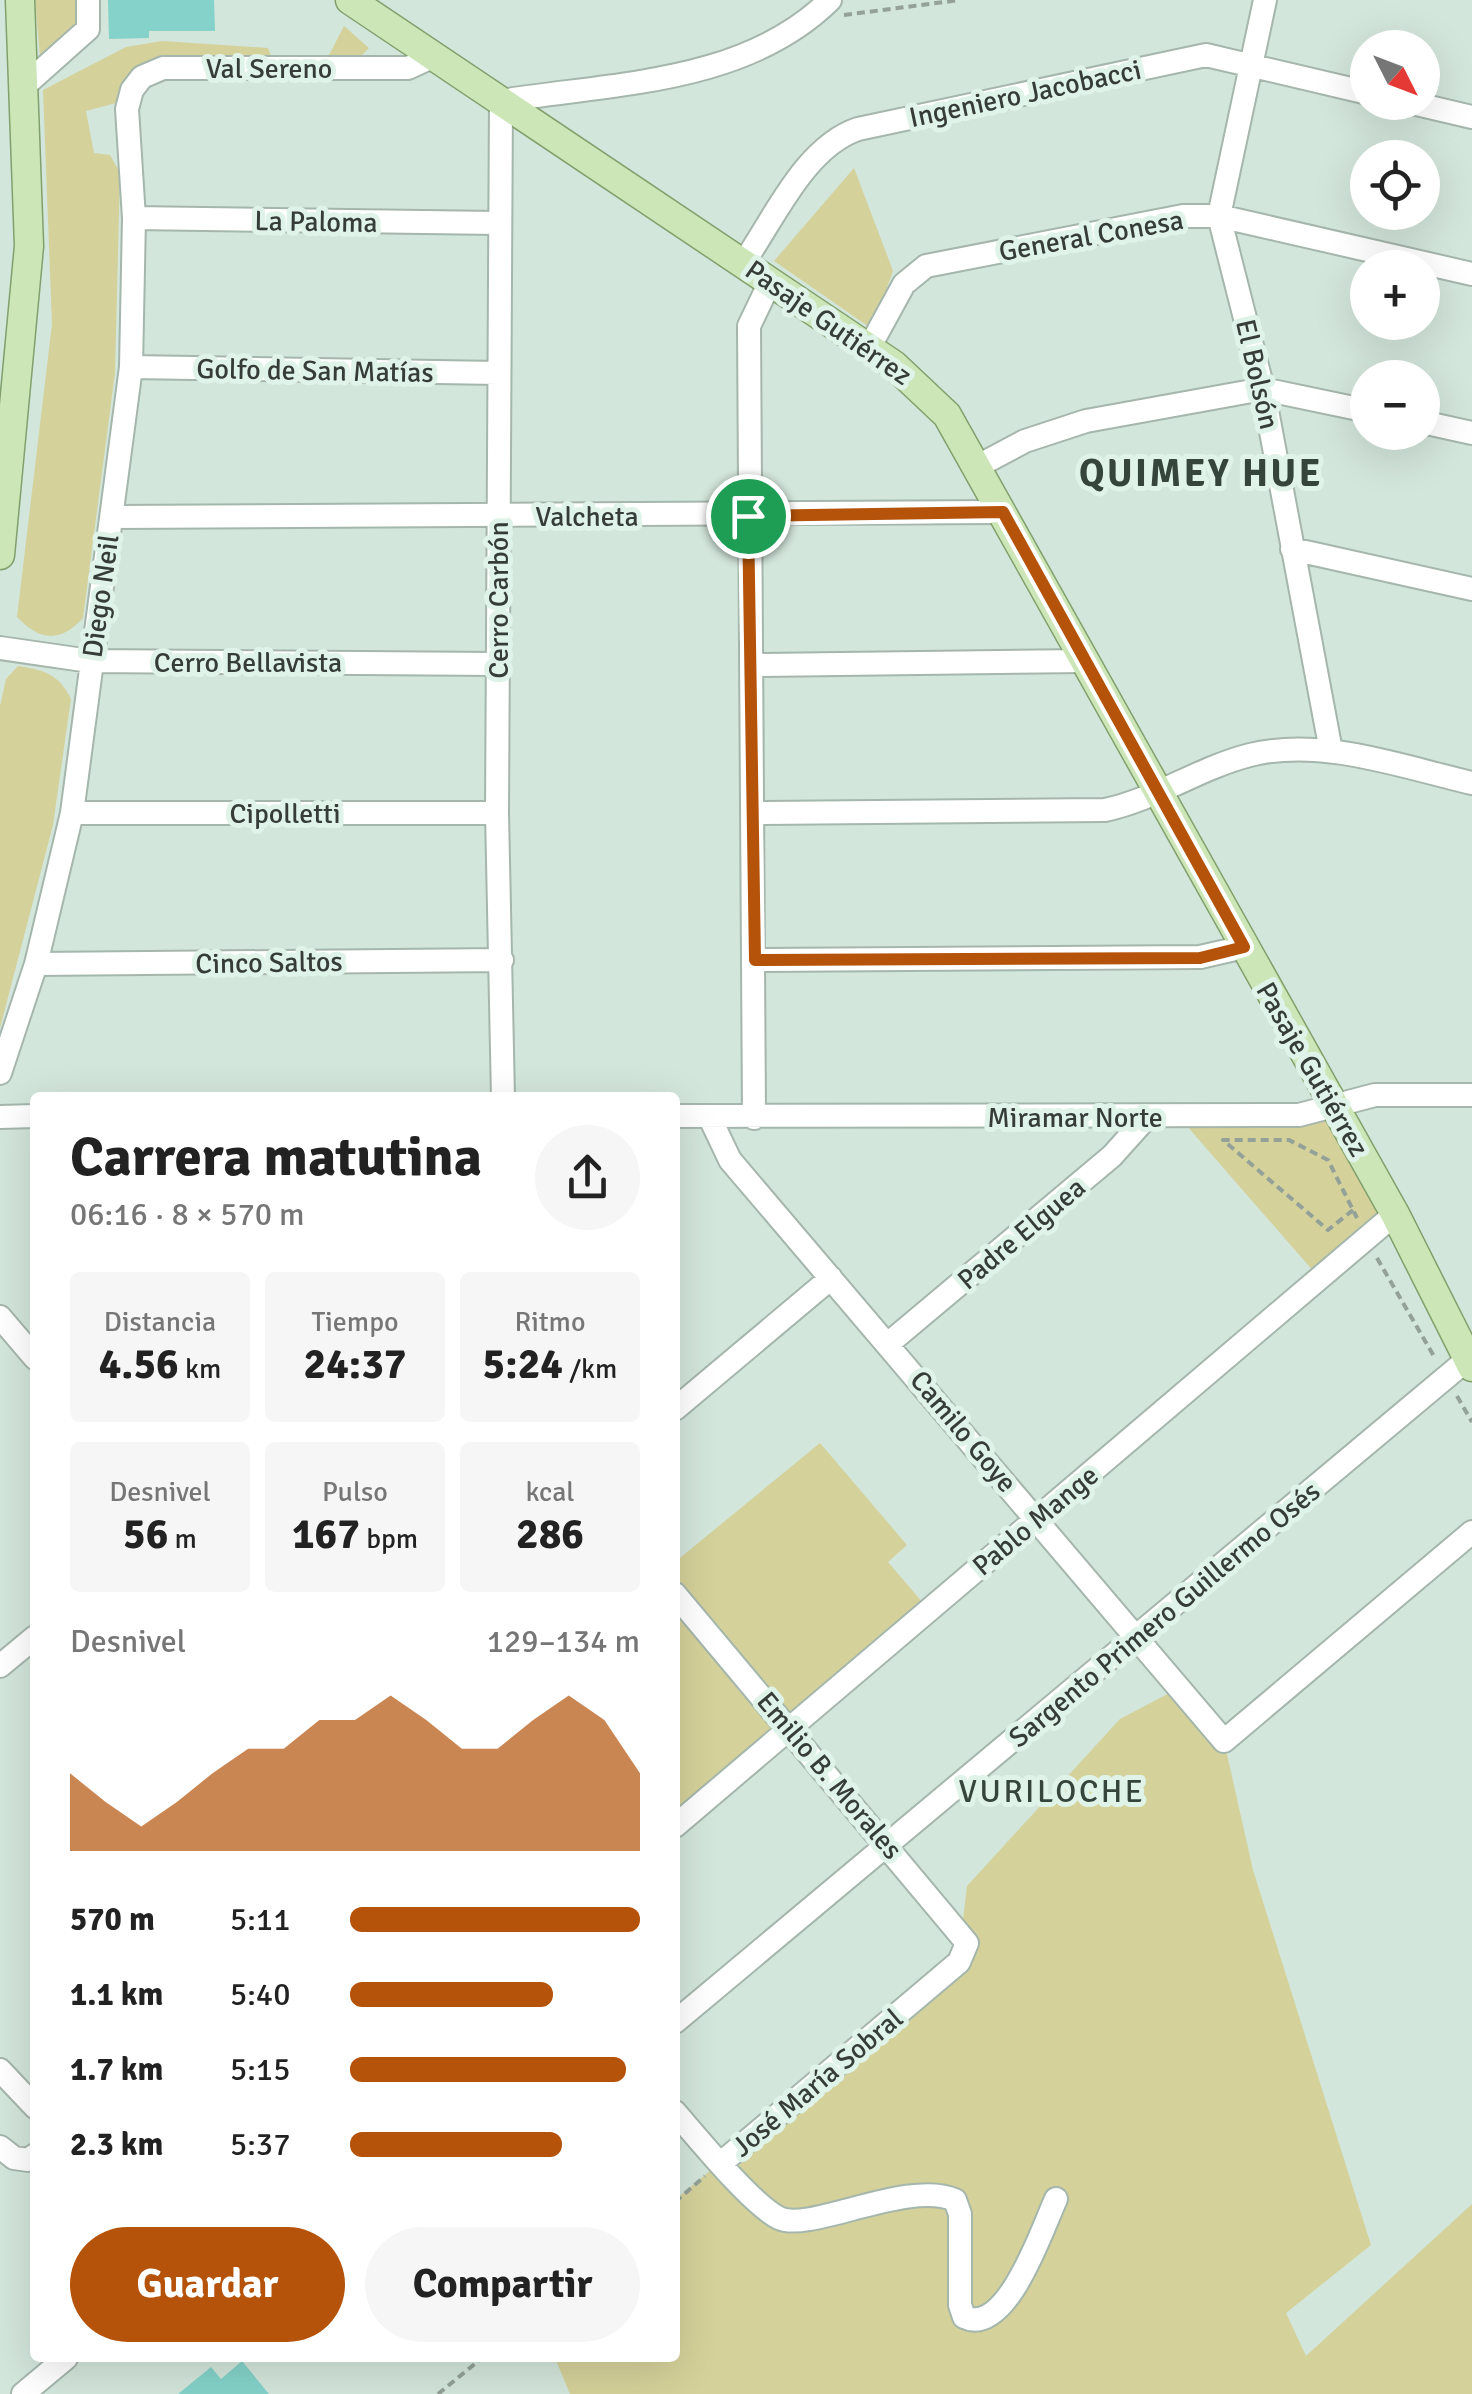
<!DOCTYPE html>
<html lang="es">
<meta charset="utf-8">
<style>
body{margin:0;font-family:Signika,sans-serif;background:#f6f6f6;color:#222;height:100vh;display:flex;flex-direction:column;font-size:38px;white-space:nowrap}
*{box-sizing:border-box;margin:0}
p{font-size:32px;color:#767676}
.icon{flex:none;width:55px;height:55px;fill:none;stroke:currentColor;stroke-width:2;stroke-linecap:round;stroke-linejoin:round}
.map{position:relative;flex:1;overflow:hidden}
.details{position:absolute;left:30px;top:1092px;width:650px;height:1270px;display:flex;flex-direction:column;background:#fff;border-radius:10px;box-shadow:0 10px 40px #0002}
.details>*{flex:none}
.needle{width:65px;rotate:132deg}
.buttons{position:absolute;left:1350px;top:30px;display:grid;gap:20px}
.buttons a{display:grid;place-items:center;width:90px;height:90px;border-radius:50%;background:#fff;box-shadow:0 10px 40px #0002;font-size:50px}
.pin{position:absolute;display:grid;place-items:center;width:85px;height:85px;color:#fff;margin:-42px;border:5px solid #fff;border-radius:50%;box-shadow:0 2px 10px #0007}
.round{display:grid;place-items:center;flex:none;width:105px;height:105px;border-radius:52px;background:#f6f6f6}
.overview{display:flex;align-items:center;justify-content:space-between;height:170px;padding:0 40px}
h1{font-size:55px;font-weight:700;line-height:75px}
.metrics{display:grid;grid-template-columns:repeat(3,1fr);gap:15px;height:170px;padding:10px 40px}
.metrics div{display:grid;align-content:center;border-radius:10px;background:#f6f6f6;text-align:center}
.metrics b{font-size:42px;font-weight:700}
.metrics small{font-size:28px;font-weight:400}
.metrics p{font-size:28px}
.chart{height:280px;padding:20px 40px}
.chart p{display:flex;justify-content:space-between}
.chart svg{width:100%;height:180px;margin-top:10px;fill:#b45309;opacity:.7}
.primary-button{display:flex;gap:20px;margin-top:auto;padding:20px 40px}
.primary-button a{flex:1;height:115px;border-radius:60px;background:#b45309;color:#fff;font-size:40px;font-weight:700;line-height:115px;text-align:center}
.primary-button a+a{background:#f6f6f6;color:#222}
ul{padding:0 40px;list-style:none;font-size:32px}
li{display:grid;grid-template-columns:160px 120px 1fr;align-items:center;height:75px}
li i{height:25px;border-radius:12px;background:#b45309}
.map>svg:first-child{display:block}
</style>
<div class="map">
<svg width="1472" height="2394" viewBox="0 0 1472 2394">
<rect width="100%" height="100%" fill="#d3e6db"/>
<path fill="#d4d19a" d="M 35,0 L 82,0 L 82,26 L 40,57 Z
M 344,26 L 369,48 L 357,60 L 327,59 Z
M 162,41 L 268,48 L 271,56 L 147,62 L 129,78 L 116,103 L 86,111 L 94,153 L 110,155 L 120,173 L 115,373 L 83,618 C 60,643 40,641 17,617 L 52,324 L 43,90 L 126,47 Z
M 854,168 L 893,271 L 872,329 L 774,261 Z
M 18,666 C 44,670 59,674 71,699 L 53,825 L 0,1028 L 0,706 L 6,679 Z
M 1329,1113 L 1387,1212 L 1315,1273 L 1186,1125 Z
M 820,1443 L 907,1545 L 888,1562 L 929,1610 L 675,1826 L 675,1562 Z
M 1179,1688 L 1224,1741 L 1253,1870 L 1371,2245 L 1286,2313 L 1306,2356 L 1472,2204 L 1472,2394 L 570,2394 L 555,2358 L 675,2358 L 675,2200 L 958,1962 L 967,1886 L 1120,1719 Z"/>
<path fill="#84d2c9" d="M 108,0 L 214,0 L 215,31 L 149,31 L 149,38 L 109,39 Z
M 242,2361 L 269,2394 L 178,2394 L 211,2367 L 221,2379 Z"/>
<g fill="none" stroke-linecap="round" stroke-linejoin="round">
<g stroke="#a5b6ac" stroke-width="26">
<path id="minor" d="M 1265,0 L 1219,216 L 1263,389 L 1331,751
M 23,87 L 88,29 L 88,0
M 1408,102 L 1472,117
M 134,218 L 498,223
M 744,262 C 775,217 805,147 858,129 L 1206,55 L 1368,93
M 869,348 L 904,284 L 926,266 L 1183,216 L 1219,216 L 1472,274
M 131,367 L 498,373
M 1422,422 L 1472,433
M 978,466 L 1025,441 L 1086,421 L 1263,389 L 1368,411
M 112,517 L 1003,512
M 1292,549 L 1472,589
M 0,648 L 90,661 L 498,664
M 752,665 L 1087,661
M 72,813 L 497,813
M 753,813 L 1105,810 C 1156,799 1199,768 1250,755 C 1322,737 1402,767 1472,783
M 755,960 L 1200,957 L 1244,947
M 36,964 L 502,960
M 0,1073 L 36,964 L 72,813 L 131,367 L 134,218 L 127,109 L 132,90 L 142,77 L 163,68 L 408,68 L 432,57
M 503,1098 L 497,813 L 501,101 C 613,83 745,84 830,0
M 675,1116 L 1299,1115 L 1375,1095 L 1472,1095
M 0,1117 L 35,1116
M 710,1118 L 730,1160 L 1224,1741 L 1472,1532
M 754,1118 L 749,326 L 771,280
M 0,1317 L 35,1358
M 889,1343 L 1112,1156 L 1147,1117
M 675,1409 L 831,1278
M 675,1594 L 967,1943 L 959,1962 L 720,2164
M 0,1666 L 35,1637
M 675,1826 L 1395,1214
M 675,2022 L 1468,1359
M 0,2070 L 35,2107
M 675,2112 C 696,2136 752,2205 779,2218 C 809,2233 908,2179 955,2200 L 960,2214 L 960,2305 L 964,2317 C 1007,2337 1042,2229 1056,2199
M 0,2147 L 14,2158 L 28,2160 L 35,2155
M 23,2394 L 66,2358"/>
</g>
<g stroke="#81a06c" stroke-width="31">
<path id="major" d="M 350,0 L 894,365 L 947,415 L 1395,1214 L 1472,1367
M 0,555 L 29,246 L 20,0"/>
</g>
<path stroke="#93a198" stroke-width="4" stroke-dasharray="8 5" stroke-linecap="butt" d="M 844,15 L 960,0
M 1353,1210 L 1328,1230 L 1223,1140 L 1289,1140 L 1328,1160 L 1357,1218
M 1377,1258 L 1435,1358
M 1457,1396 L 1472,1422
M 675,2202 L 705,2176
M 438,2394 L 482,2358"/>
<use href="#minor" stroke="#fff" stroke-width="22"/>
<use href="#major" stroke="#cce6b8" stroke-width="28"/>
</g>
<g fill="none" stroke-linecap="round" stroke-linejoin="round">
<g stroke="#fff" stroke-width="20">
<path id="route" d="M 1003,512 L 1244,947 L 1200,958 L 755,960 L 748,516 Z"/>
</g>
<use href="#route" stroke="#b45309" stroke-width="12"/>
</g>
<g text-anchor="middle" stroke-width="10" stroke-linejoin="round" paint-order="stroke">
<g font-size="28" fill="#363d39" stroke="#e0f3e8">
<text x="269" y="78">Val Sereno</text>
<text transform="translate(1025 93) rotate(-12)" y="10">Ingeniero Jacobacci</text>
<text transform="translate(316 221) rotate(1)" y="10">La Paloma</text>
<text transform="translate(1091 235) rotate(-10)" y="10">General Conesa</text>
<text transform="translate(829 322) rotate(35)" y="10">Pasaje Gutiérrez</text>
<text transform="translate(315 370) rotate(1)" y="10">Golfo de San Matías</text>
<text transform="translate(1258 374) rotate(77)" y="10">El Bolsón</text>
<text x="587" y="526">Valcheta</text>
<text transform="translate(100 596) rotate(-82)" y="10">Diego Neil</text>
<text transform="translate(498 600) rotate(-90)" y="10">Cerro Carbón</text>
<text x="248" y="672">Cerro Bellavista</text>
<text x="285" y="823">Cipolletti</text>
<text transform="translate(269 962) rotate(-1)" y="10">Cinco Saltos</text>
<text transform="translate(1313 1069) rotate(60)" y="10">Pasaje Gutiérrez</text>
<text x="1075" y="1127">Miramar Norte</text>
<text transform="translate(1021 1233) rotate(-40)" y="10">Padre Elguea</text>
<text transform="translate(964 1431) rotate(50)" y="10">Camilo Goye</text>
<text transform="translate(1035 1520) rotate(-40)" y="10">Pablo Mange</text>
<text transform="translate(1164 1614) rotate(-40)" y="10">Sargento Primero Guillermo Osés</text>
<text transform="translate(830 1775) rotate(50)" y="10">Emilio B. Morales</text>
<text transform="translate(817 2082) rotate(-40)" y="10">José María Sobral</text>
</g>
<g font-size="32" letter-spacing="2.5" fill="#36453c" stroke="#e0f3e8">
<text x="1052" y="1802">VURILOCHE</text>
</g>
<g font-size="38" font-weight="bold" letter-spacing="2.5" fill="#36453c" stroke="#e0f3e8">
<text x="1201" y="486">QUIMEY HUE</text>
</g>
</g>
</svg>
<div class="buttons">
<a><svg class="needle" viewBox="-14 -14 28 28"><path d="M0-13l5 13h-10z" fill="#e53935"/><path d="M0 13l5-13h-10z" fill="#767676"/></svg></a>
<a><svg class="icon" aria-label="locate" viewBox="0 0 24 24"><circle cx="12" cy="12" r="6"/><path d="M12 2v4M12 18v4M2 12h4M18 12h4"/></svg></a>
<a>+</a>
<a>−</a>
</div>
<div class="pin" style="left:748px;top:516px;background:#1e9e55"><svg class="icon" aria-label="arrive" viewBox="0 0 24 24"><path d="M6 21V4h12l-3 4 3 4H6"/></svg></div>
<section class="details">
<div class="overview"><div><h1>Carrera matutina</h1><p>06:16 · 8 × 570 m</p></div><a class="round"><svg class="icon" aria-label="share" viewBox="0 0 24 24"><path d="M12 15V3M7 8l5-5 5 5M5 13v7h14v-7"/></svg></a></div>
<div class="metrics">
<div><p>Distancia</p><b>4.56<small> km</small></b></div>
<div><p>Tiempo</p><b>24:37</b></div>
<div><p>Ritmo</p><b>5:24<small> /km</small></b></div>
</div>
<div class="metrics">
<div><p>Desnivel</p><b>56<small> m</small></b></div>
<div><p>Pulso</p><b>167<small> bpm</small></b></div>
<div><p>kcal</p><b>286</b></div>
</div>
<div class="chart"><p><span>Desnivel</span>129–134 m</p>
<svg viewBox="0 0 160 44" preserveAspectRatio="none"><path d="M0 44V25L10 32L20 38L30 32L40 25L50 19L60 19L70 12L80 12L90 6L100 12L110 19L120 19L130 12L140 6L150 12L160 25V44z"/></svg>
</div>
<ul>
<li><b>570 m</b>5:11<i style="width:100%"></i></li>
<li><b>1.1 km</b>5:40<i style="width:70%"></i></li>
<li><b>1.7 km</b>5:15<i style="width:95%"></i></li>
<li><b>2.3 km</b>5:37<i style="width:73%"></i></li>
</ul>
<div class="primary-button"><a>Guardar</a><a>Compartir</a></div>
</section>
</div>
